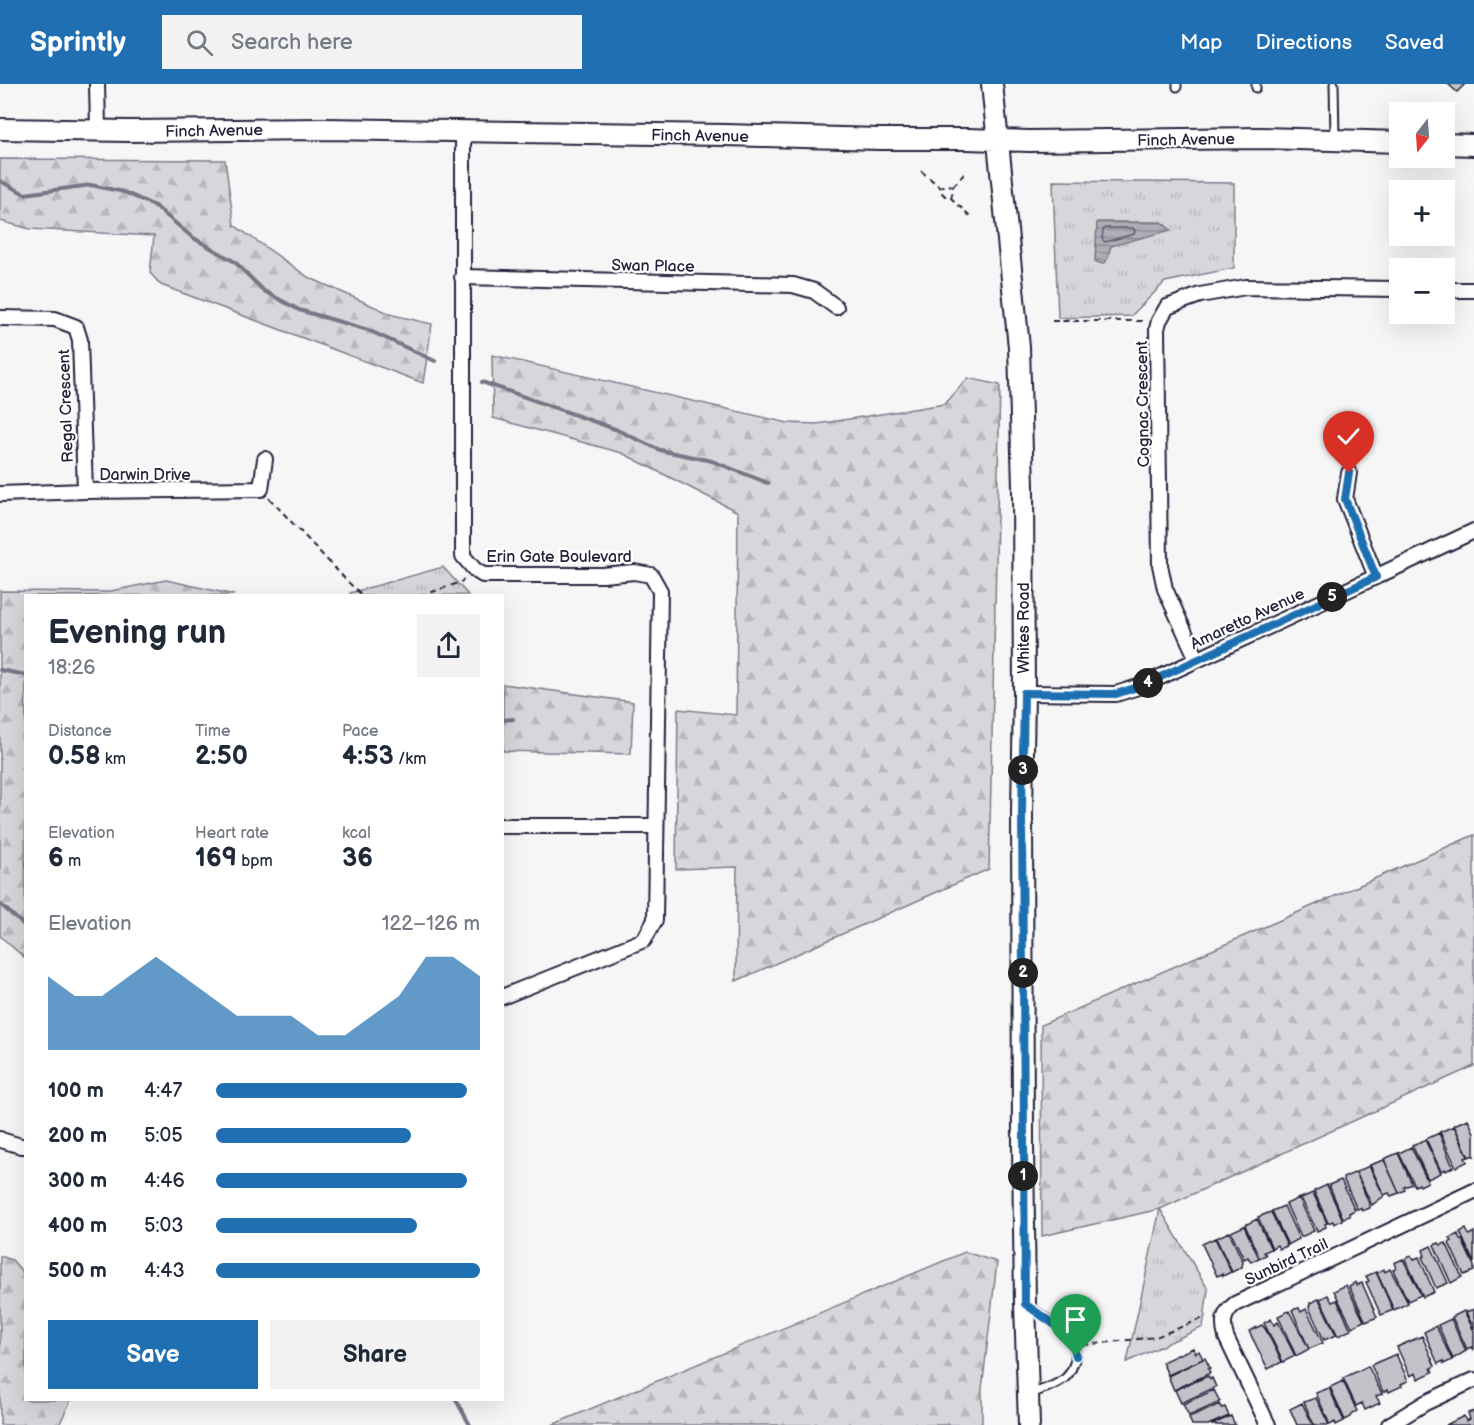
<!DOCTYPE html>
<meta charset="utf-8">
<style>
body{margin:0;font-family:"Balsamiq Sans",sans-serif;background:#f2f2f3;color:#1f2937;height:100vh;display:flex;flex-direction:column;font-size:22px;white-space:nowrap}
*{box-sizing:border-box;margin:0}
p{font-size:20px;color:#747a83}
.icon{flex:none;width:33px;height:33px;fill:none;stroke:currentColor;stroke-width:2;stroke-linecap:round;stroke-linejoin:round}
.map{position:relative;flex:1;overflow:hidden}
.sheet{position:absolute;left:24px;top:510px;width:480px;height:807px;display:flex;flex-direction:column;background:#fff;border-radius:0px;box-shadow:0 6px 24px #0002}
.sheet>*{flex:none}
.needle{width:39px;rotate:197deg}
.buttons{position:absolute;left:1389px;top:18px;display:grid;gap:12px}
.buttons a{display:grid;place-items:center;width:66px;height:66px;border-radius:0px;background:#fff;box-shadow:0 6px 24px #0002;font-size:30px}
.pin{position:absolute;display:grid;place-items:center;width:51px;height:51px;color:#fff;margin:-62px -26px;border-radius:50% 50% 50% 0;rotate:-45deg;box-shadow:0 0 6px #0007}
.pin .icon{rotate:45deg}
.km{position:absolute;width:30px;height:30px;margin:-15px;border-radius:50%;background:#222;color:#fff;font-size:16px;line-height:30px;text-align:center}
.round{display:grid;place-items:center;flex:none;width:63px;height:63px;border-radius:0px;background:#f2f2f3}
.summary{display:flex;align-items:center;justify-content:space-between;height:102px;padding:0 24px}
h1{font-size:33px;font-weight:700;line-height:45px}
.stats{display:grid;grid-template-columns:repeat(3,1fr);gap:9px;height:102px;padding:6px 24px}
.stats div{display:grid;align-content:center}
.stats b{font-size:26px;font-weight:700}
.stats small{font-size:16px;font-weight:400}
.stats p{font-size:16px}
.chart{height:168px;padding:12px 24px}
.chart p{display:flex;justify-content:space-between}
.chart svg{width:100%;height:108px;margin-top:6px;fill:#1f6fb2;opacity:.7}
.action{display:flex;gap:12px;margin-top:auto;padding:12px 24px}
.action a{flex:1;height:69px;border-radius:0px;background:#1f6fb2;color:#fff;font-size:24px;font-weight:700;line-height:69px;text-align:center}
.action a+a{background:#f2f2f3;color:#1f2937}
ul{padding:0 24px;list-style:none;font-size:20px}
li{display:grid;grid-template-columns:96px 72px 1fr;align-items:center;height:45px}
li i{height:15px;border-radius:8px;background:#1f6fb2}
header{display:flex;align-items:center;gap:36px;box-sizing:border-box;height:84px;padding:0 30px;background:#1f6fb2;color:#fff}
header strong{font-size:28px}
nav{display:flex;gap:33px;margin-inline-start:auto;font-size:21px}
.search{width:420px;height:54px;background:#f2f2f3;display:flex;align-items:center;gap:15px;box-sizing:border-box;padding:0 21px;border-radius:0px;color:#747a83;font-size:22px}
.map>svg:first-child{display:block}
</style>
<header>
<strong>Sprintly</strong>
<div class="search"><svg class="icon" aria-label="search" viewBox="0 0 24 24"><circle cx="10" cy="10" r="6"/><path d="M15 15l6 6"/></svg>Search here</div>
<nav><a>Map</a><a>Directions</a><a>Saved</a></nav>
</header>
<div class="map">
<svg width="1474" height="1341" viewBox="0 0 1474 1341">
<defs>
<pattern id="forest-firs" width="22" height="20" patternUnits="userSpaceOnUse" patternTransform="scale(1.5)"><rect width="22" height="20" fill="#d7d7db"/><path d="M5 1l3.5 6h-7zM16 11l3.5 6h-7z" fill="#b8b8bd"/></pattern>
<pattern id="park-tufts" width="24" height="20" patternUnits="userSpaceOnUse" patternTransform="scale(1.5)"><rect width="24" height="20" fill="#d7d7db"/><path d="M3 7l-1-3M5 7V3M7 7l1-3M15 17l-1-3M17 17v-4M19 17l1-3" fill="none" stroke="#b8b8bd"/></pattern>
<pattern id="water-rules" width="6" height="5" patternUnits="userSpaceOnUse" patternTransform="scale(1.5)"><rect width="6" height="5" fill="#aeaeb7"/><path d="M0 2.5h6" fill="none" stroke="#8d8d96"/></pattern>
</defs>
<rect width="100%" height="100%" fill="#f6f6f7"/>
<filter id="ink" filterUnits="userSpaceOnUse"><feTurbulence type="fractalNoise" baseFrequency=".0167" numOctaves="2"/><feDisplacementMap in="SourceGraphic" scale="12" xChannelSelector="R" yChannelSelector="G"/><feConvolveMatrix kernelMatrix="1 2 1 2 8 2 1 2 1" color-interpolation-filters="sRGB"/></filter>
<g filter="url(#ink)">
<path fill="url(#forest-firs)" stroke="#7c7c8b" stroke-width="1.5" d="M 0,75 L 225,76 L 234,141 L 308,193 L 393,231 L 432,240 L 423,299 L 161,201 L 150,189 L 154,152 L 30,145 L 0,137 Z
M 492,271 L 788,339 L 817,340 L 945,320 L 968,294 L 1000,301 L 989,785 L 736,897 L 737,783 L 676,785 L 678,625 L 736,631 L 738,428 L 622,369 L 493,334 Z
M 166,496 L 234,511 L 26,512 L 25,874 L 0,852 L 0,507 L 106,508 Z
M 503,600 L 633,618 L 631,670 L 503,667 Z
M 1474,751 L 1474,982 L 1160,1125 L 1042,1152 L 1041,941 Z
M 965,1168 L 997,1178 L 982,1305 L 982,1341 L 552,1341 Z
M 0,1172 L 12,1176 L 25,1191 L 26,1316 L 71,1316 L 59,1341 L 0,1341 Z"/>
<path fill="url(#park-tufts)" stroke="#7c7c8b" stroke-width="1.5" d="M 1053,97 L 1234,99 L 1234,184 L 1165,198 L 1131,232 L 1058,234 Z
M 443,483 L 468,511 L 351,512 L 350,509 Z
M 1160,1125 L 1208,1205 L 1203,1243 L 1127,1278 Z"/>
<path fill="url(#water-rules)" stroke="#767685" stroke-width="1.5" d="M 1097,138 L 1161,138 L 1171,146 L 1111,162 L 1106,178 L 1102,180 L 1095,177 Z"/>
<g fill="none" stroke-linecap="round" stroke-linejoin="round">
<path stroke="#5a5a6d" stroke-width="1.5" d="M 1105,144 L 1133,144 L 1135,147 L 1134,150 L 1105,158 L 1102,155 L 1103,146 Z"/>
<path stroke="#767685" stroke-width="4" d="M 0,97 L 25,110 L 91,101 L 124,108 L 155,122 L 192,153 L 235,178 L 264,207 L 299,226 L 368,246 L 435,277
M 482,298 L 615,345 L 660,366 L 712,377 L 768,399
M 0,586 L 26,591
M 502,636 L 513,635
M 0,820 L 26,843
M 456,1316 L 470,1341"/>
</g>
<path fill="#c2c2c9" stroke="#22223b" stroke-width="1.5" d="M 1448,0 L 1465,0 L 1457,8 Z
M 1468,1035 L 1474,1049 L 1474,1073 L 1473,1071 L 1469,1073 L 1454,1041 Z
M 1454,1042 L 1468,1073 L 1465,1074 L 1467,1078 L 1456,1083 L 1440,1048 Z
M 1439,1049 L 1453,1083 L 1446,1087 L 1445,1085 L 1441,1087 L 1426,1055 Z
M 1425,1056 L 1441,1089 L 1428,1095 L 1412,1061 Z
M 1411,1063 L 1428,1098 L 1420,1102 L 1419,1100 L 1415,1102 L 1399,1069 Z
M 1398,1069 L 1412,1100 L 1404,1103 L 1405,1106 L 1399,1109 L 1384,1075 Z
M 1384,1076 L 1399,1109 L 1391,1112 L 1389,1109 L 1384,1111 L 1370,1081 Z
M 1369,1082 L 1384,1112 L 1372,1121 L 1356,1088 Z
M 1356,1088 L 1370,1122 L 1370,1124 L 1362,1127 L 1361,1124 L 1357,1125 L 1343,1094 Z
M 1341,1096 L 1355,1126 L 1349,1129 L 1350,1132 L 1343,1134 L 1329,1101 Z
M 1327,1101 L 1342,1134 L 1342,1136 L 1334,1140 L 1333,1137 L 1328,1139 L 1314,1107 Z
M 1313,1109 L 1327,1139 L 1325,1140 L 1326,1143 L 1317,1147 L 1301,1114 Z
M 1299,1114 L 1314,1147 L 1301,1153 L 1286,1120 Z
M 1284,1122 L 1299,1155 L 1288,1161 L 1272,1127 Z
M 1271,1128 L 1287,1162 L 1279,1165 L 1277,1161 L 1272,1164 L 1258,1133 Z
M 1257,1135 L 1271,1165 L 1264,1168 L 1266,1171 L 1259,1174 L 1245,1141 Z
M 1244,1142 L 1259,1174 L 1251,1178 L 1248,1173 L 1244,1175 L 1231,1148 Z
M 1466,1145 L 1469,1151 L 1474,1148 L 1474,1179 L 1460,1148 Z
M 1229,1148 L 1243,1178 L 1242,1183 L 1232,1188 L 1216,1154 Z
M 1458,1150 L 1460,1156 L 1462,1156 L 1474,1182 L 1474,1187 L 1464,1191 L 1449,1159 L 1452,1157 L 1450,1154 Z
M 1215,1154 L 1231,1188 L 1223,1192 L 1222,1190 L 1217,1192 L 1202,1160 Z
M 1439,1159 L 1441,1161 L 1446,1159 L 1462,1193 L 1451,1199 L 1434,1161 Z
M 1431,1162 L 1448,1199 L 1436,1204 L 1422,1173 L 1425,1172 L 1423,1166 Z
M 1411,1172 L 1414,1175 L 1419,1173 L 1434,1208 L 1423,1213 L 1405,1175 Z
M 1403,1175 L 1421,1211 L 1408,1217 L 1393,1186 L 1396,1184 L 1394,1179 Z
M 1384,1185 L 1385,1188 L 1390,1185 L 1408,1219 L 1394,1226 L 1377,1189 Z
M 1376,1188 L 1393,1226 L 1381,1231 L 1366,1198 L 1369,1197 L 1366,1192 Z
M 1356,1198 L 1357,1201 L 1362,1199 L 1377,1233 L 1366,1238 L 1349,1202 Z
M 1346,1201 L 1364,1237 L 1352,1243 L 1334,1207 Z
M 1328,1211 L 1332,1218 L 1337,1216 L 1351,1246 L 1338,1252 L 1320,1215 Z
M 1319,1215 L 1336,1251 L 1324,1256 L 1309,1224 L 1310,1219 Z
M 1299,1224 L 1301,1228 L 1306,1225 L 1323,1259 L 1309,1265 L 1292,1226 Z
M 1474,1225 L 1474,1245 L 1466,1228 Z
M 1289,1227 L 1309,1265 L 1296,1272 L 1278,1232 Z
M 1464,1227 L 1474,1247 L 1474,1265 L 1473,1266 L 1471,1263 L 1467,1265 L 1452,1233 Z
M 1271,1235 L 1274,1241 L 1278,1238 L 1295,1272 L 1283,1278 L 1264,1239 Z
M 1451,1235 L 1466,1267 L 1453,1275 L 1438,1241 Z
M 1262,1241 L 1266,1246 L 1282,1278 L 1268,1285 L 1249,1247 Z
M 1436,1242 L 1452,1276 L 1444,1280 L 1443,1277 L 1438,1280 L 1424,1248 Z
M 1422,1252 L 1435,1282 L 1431,1284 L 1433,1288 L 1418,1295 L 1416,1289 L 1410,1292 L 1397,1263 Z
M 1193,1264 L 1196,1269 L 1199,1267 L 1203,1275 L 1168,1291 L 1162,1278 Z
M 1396,1270 L 1408,1297 L 1401,1300 L 1402,1302 L 1389,1308 L 1388,1306 L 1383,1308 L 1371,1281 Z
M 1205,1274 L 1210,1284 L 1208,1285 L 1210,1289 L 1174,1306 L 1168,1292 Z
M 1368,1282 L 1382,1310 L 1376,1312 L 1380,1319 L 1365,1326 L 1362,1319 L 1356,1322 L 1343,1294 Z
M 1208,1292 L 1210,1295 L 1212,1294 L 1216,1303 L 1181,1319 L 1175,1306 Z
M 1343,1297 L 1357,1327 L 1353,1329 L 1351,1333 L 1345,1336 L 1330,1303 Z
M 1329,1304 L 1344,1337 L 1336,1341 L 1335,1338 L 1330,1341 L 1316,1309 Z
M 1214,1306 L 1220,1318 L 1189,1332 L 1183,1320 Z
M 1316,1314 L 1329,1341 L 1314,1341 L 1304,1318 Z
M 1302,1319 L 1313,1341 L 1297,1341 L 1290,1325 Z
M 1220,1320 L 1222,1324 L 1225,1323 L 1229,1332 L 1208,1341 L 1192,1341 L 1189,1334 Z
M 1474,1327 L 1474,1341 L 1446,1341 L 1464,1332 L 1466,1337 L 1470,1335 L 1468,1329 Z
M 1231,1332 L 1235,1341 L 1211,1341 Z"/>
<g fill="none" stroke-linecap="round" stroke-linejoin="round">
<g stroke="#22223b" stroke-width="11">
<path id="lane" d="M 1334,0 L 1335,54
M 1177,3 L 1177,0
M 1256,4 L 1256,0
M 1028,1222 C 1046,1235 1083,1252 1074,1279 C 1072,1285 1069,1291 1064,1295 C 1055,1302 1041,1306 1030,1310"/>
</g>
<g stroke="#22223b" stroke-width="18">
<path id="street" d="M 97,0 L 98,46
M 463,48 L 463,472 L 475,486 L 483,491 L 603,491 L 634,488 L 651,491 L 660,507 L 655,836 L 644,856 L 502,913
M 462,193 L 793,201 L 814,207 L 836,223
M 1444,206 L 1474,206
M 0,234 L 55,235 L 76,243 L 80,256 L 85,407
M 1349,389 L 1345,415 L 1376,493
M 0,410 L 85,407 L 261,405 L 265,375
M 1197,575 L 1165,505 L 1160,481 L 1157,245 L 1159,237 L 1167,223 L 1200,211 L 1246,203 L 1400,205
M 1024,609 L 1116,610 L 1141,602 L 1474,447
M 502,742 L 656,742
M 0,1055 L 1,1056 L 21,1062 L 26,1062
M 1268,1341 L 1226,1253 C 1222,1239 1223,1229 1235,1220 L 1474,1107
M 1389,1341 L 1425,1319 L 1474,1296"/>
</g>
<g stroke="#22223b" stroke-width="24">
<path id="secondary" d="M 992,0 L 1019,263 L 1023,403 L 1024,609 L 1022,728 L 1023,1062 L 1025,1220 L 1029,1341
M 0,45 L 129,47 L 324,45 L 725,51 L 880,55 L 967,55 L 1029,57 L 1260,54 L 1400,58
M 1444,60 L 1474,61"/>
</g>
<path stroke="#22223b" stroke-width="2" stroke-dasharray="6 4.5" stroke-linecap="butt" d="M 921,87 L 940,103
M 953,102 L 966,88
M 951,114 L 953,107 L 953,102 L 947,101 L 940,103 L 941,108 L 946,113 L 951,114 L 971,133
M 1052,237 L 1142,237
M 269,414 L 348,498 L 363,512
M 421,512 L 461,498 L 464,495
M 1084,1261 L 1156,1253 L 1206,1233"/>
<use href="#lane" stroke="#fff" stroke-width="7"/>
<use href="#street" stroke="#fff" stroke-width="14"/>
<use href="#secondary" stroke="#fff" stroke-width="20"/>
</g>
</g>
<g fill="none" stroke-linecap="round" stroke-linejoin="round" filter="url(#ink)">
<g stroke="#fff" stroke-width="12">
<path id="route" d="M 1076,1272 L 1072,1257 L 1062,1246 L 1025,1220 L 1022,728 L 1024,609 L 1116,610 L 1141,602 L 1376,493 L 1345,415 L 1349,389"/>
</g>
<use href="#route" stroke="#1f6fb2" stroke-width="8"/>
</g>
<g text-anchor="middle" stroke-width="4.5" stroke-linejoin="round" paint-order="stroke">
<g font-size="16" fill="#22223b" stroke="#fff">
<text transform="translate(214 46) rotate(-1)" y="6">Finch Avenue</text>
<text transform="translate(700 51) rotate(1)" y="6">Finch Avenue</text>
<text transform="translate(1186 55) rotate(-1)" y="6">Finch Avenue</text>
<text transform="translate(653 181) rotate(1)" y="6">Swan Place</text>
<text transform="translate(1142 320) rotate(-91)" y="6">Cognac Crescent</text>
<text transform="translate(65 322) rotate(-92)" y="6">Regal Crescent</text>
<text x="145" y="396">Darwin Drive</text>
<text x="559" y="478">Erin Gate Boulevard</text>
<text transform="translate(1247 534) rotate(-25)" y="6">Amaretto Avenue</text>
<text transform="translate(1023 544) rotate(-90)" y="6">Whites Road</text>
<text transform="translate(1286 1177) rotate(-25)" y="6">Sunbird Trail</text>
</g>
</g>
</svg>
<div class="buttons">
<a><svg class="needle" viewBox="-14 -14 28 28"><path d="M0-13l5 13h-10z" fill="#e53935"/><path d="M0 13l5-13h-10z" fill="#747a83"/></svg></a>
<a>+</a>
<a>−</a>
</div>
<div class="pin" style="left:1076px;top:1272px;background:#1e9e55"><svg class="icon" aria-label="arrive" viewBox="0 0 24 24"><path d="M6 21V4h12l-3 4 3 4H6"/></svg></div>
<div class="pin" style="left:1349px;top:389px;background:#d93025"><svg class="icon" aria-label="check" viewBox="0 0 24 24"><path d="M5 12l5 5 9-10"/></svg></div>
<b class="km" style="left:1023px;top:1092px">1</b>
<b class="km" style="left:1023px;top:889px">2</b>
<b class="km" style="left:1023px;top:686px">3</b>
<b class="km" style="left:1148px;top:599px">4</b>
<b class="km" style="left:1332px;top:513px">5</b>
<section class="sheet">
<div class="summary"><div><h1>Evening run</h1><p>18:26</p></div><a class="round"><svg class="icon" aria-label="share" viewBox="0 0 24 24"><path d="M12 15V3M7 8l5-5 5 5M5 13v7h14v-7"/></svg></a></div>
<div class="stats">
<div><p>Distance</p><b>0.58<small> km</small></b></div>
<div><p>Time</p><b>2:50</b></div>
<div><p>Pace</p><b>4:53<small> /km</small></b></div>
</div>
<div class="stats">
<div><p>Elevation</p><b>6<small> m</small></b></div>
<div><p>Heart rate</p><b>169<small> bpm</small></b></div>
<div><p>kcal</p><b>36</b></div>
</div>
<div class="chart"><p><span>Elevation</span>122–126 m</p>
<svg viewBox="0 0 160 44" preserveAspectRatio="none"><path d="M0 44V14L10 22L20 22L30 14L40 6L50 14L60 22L70 30L80 30L90 30L100 38L110 38L120 30L130 22L140 6L150 6L160 14V44z"/></svg>
</div>
<ul>
<li><b>100 m</b>4:47<i style="width:95%"></i></li>
<li><b>200 m</b>5:05<i style="width:74%"></i></li>
<li><b>300 m</b>4:46<i style="width:95%"></i></li>
<li><b>400 m</b>5:03<i style="width:76%"></i></li>
<li><b>500 m</b>4:43<i style="width:100%"></i></li>
</ul>
<div class="action"><a>Save</a><a>Share</a></div>
</section>
</div>
